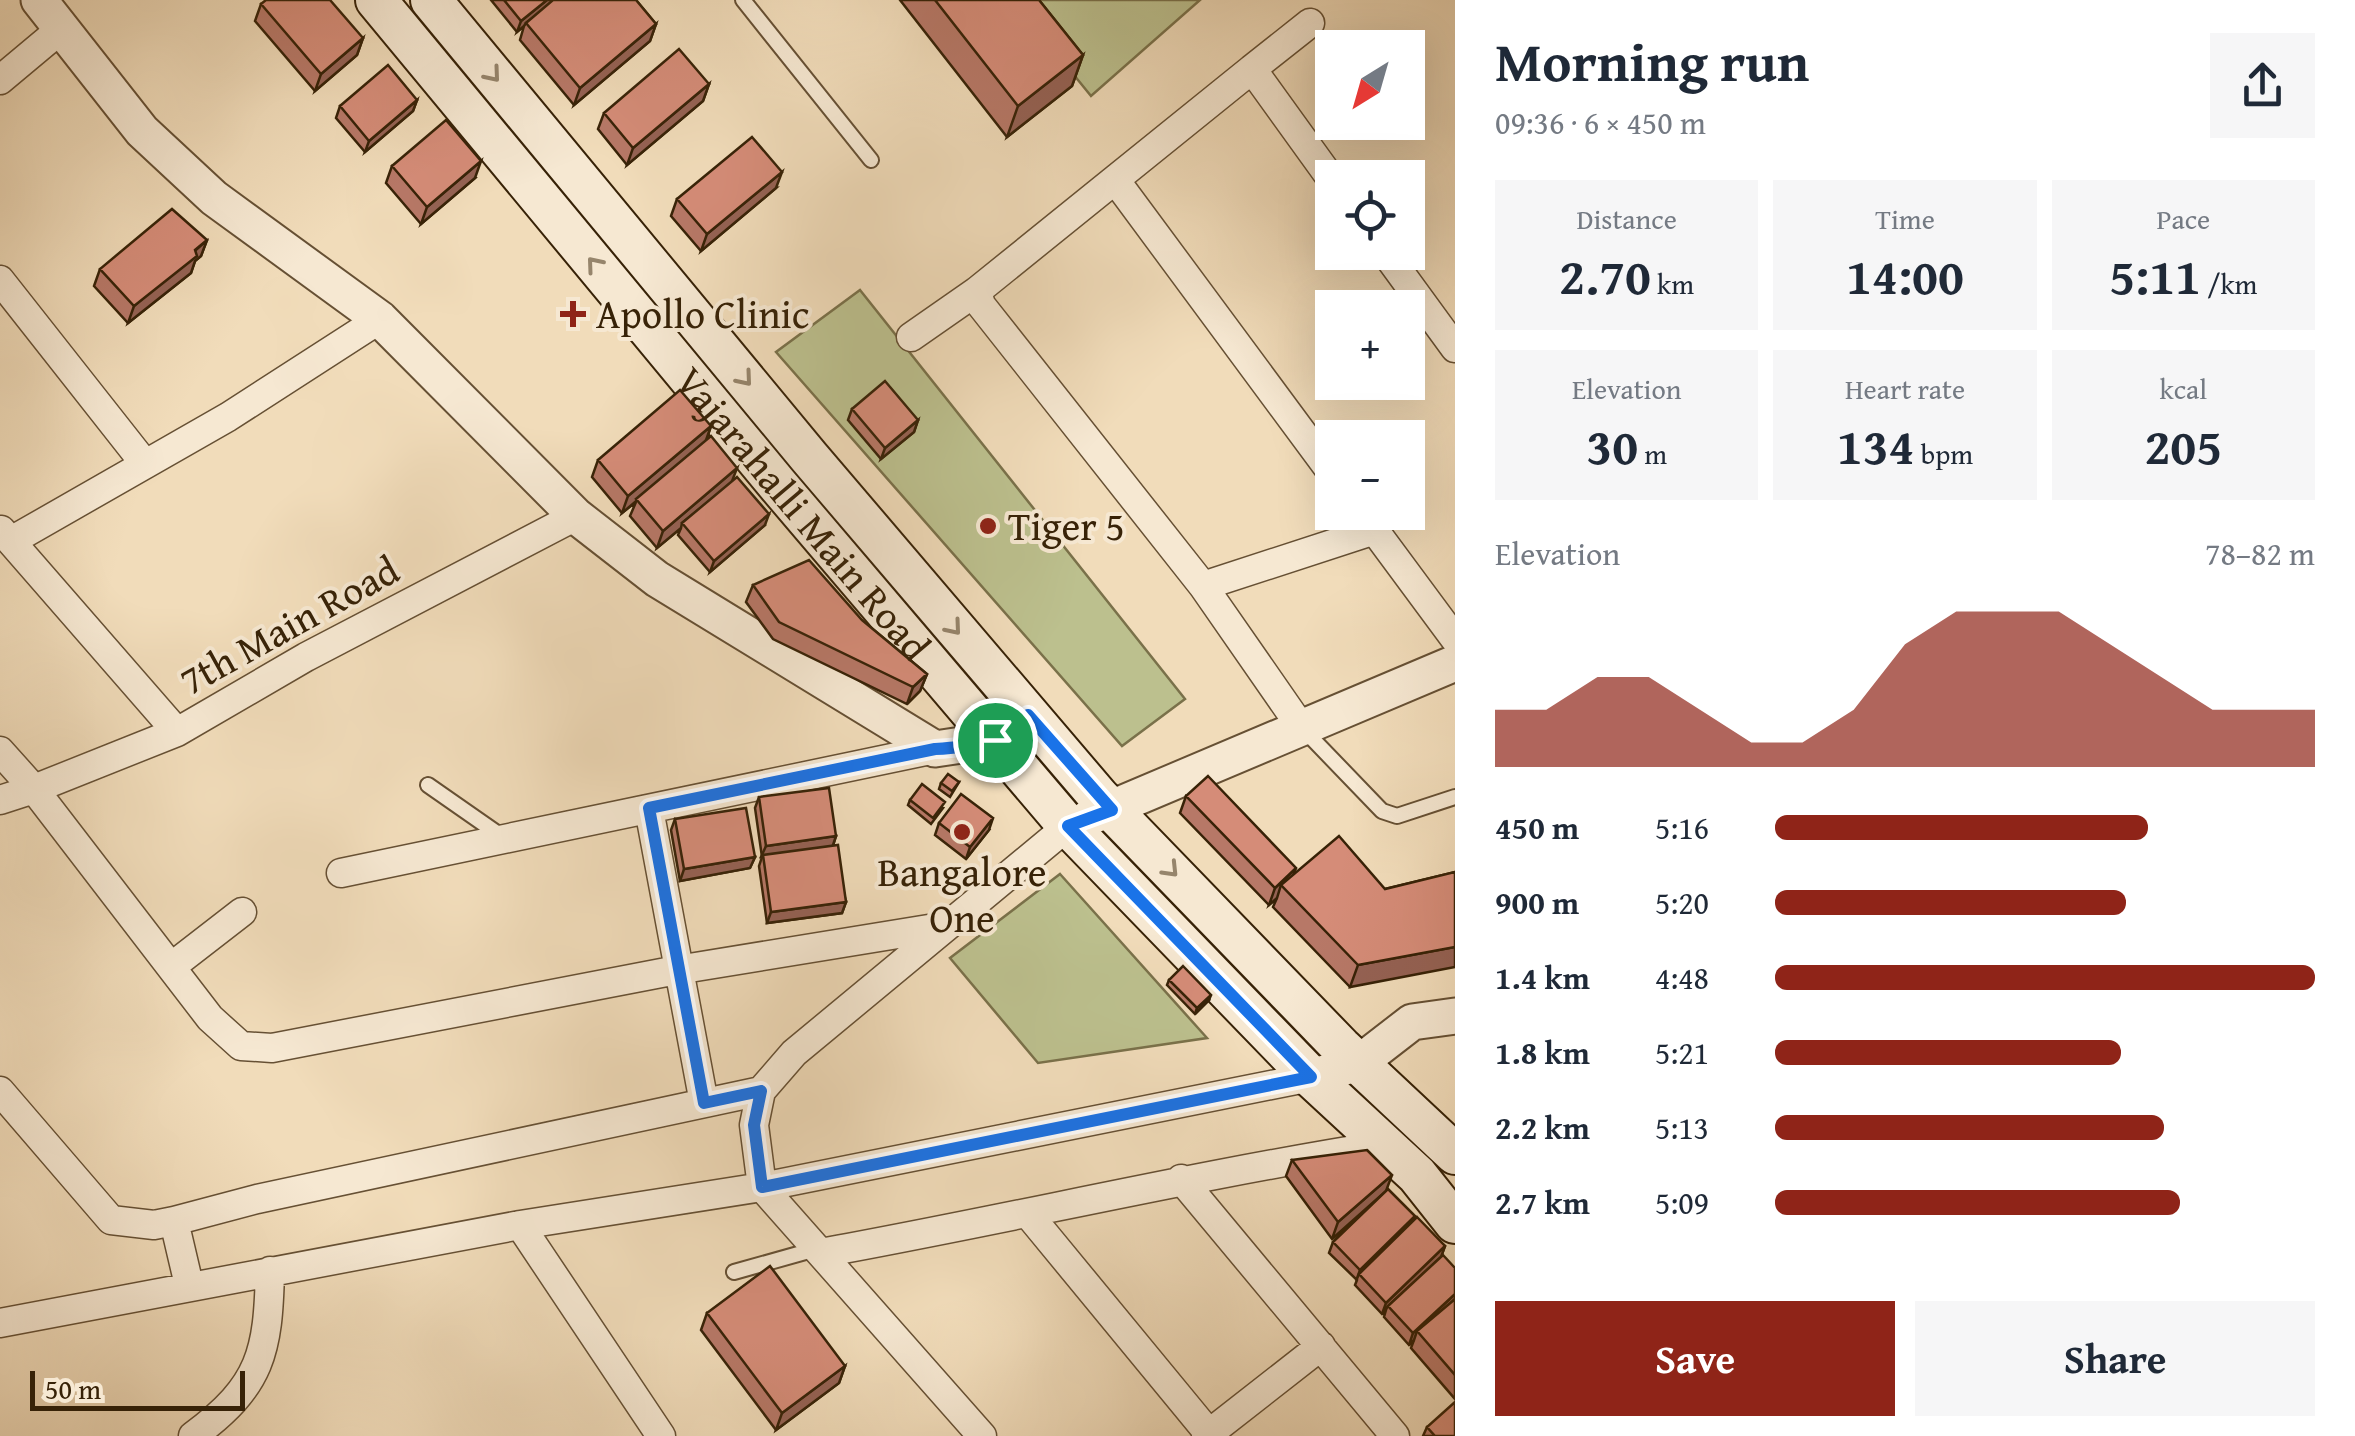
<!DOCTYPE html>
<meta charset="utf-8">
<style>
body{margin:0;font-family:"Gentium Book Plus",serif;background:#f6f6f7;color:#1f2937;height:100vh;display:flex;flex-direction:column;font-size:38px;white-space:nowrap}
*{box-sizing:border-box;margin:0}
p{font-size:32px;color:#747a83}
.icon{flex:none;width:55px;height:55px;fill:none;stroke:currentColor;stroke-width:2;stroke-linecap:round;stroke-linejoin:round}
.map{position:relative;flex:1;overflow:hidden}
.details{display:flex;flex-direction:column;background:#fff;width:900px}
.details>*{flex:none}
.needle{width:65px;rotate:217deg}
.controls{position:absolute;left:1315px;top:30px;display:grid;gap:20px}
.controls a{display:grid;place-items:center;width:110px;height:110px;border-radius:0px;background:#fff;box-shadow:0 10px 40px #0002;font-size:50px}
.scale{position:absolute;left:30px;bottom:25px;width:215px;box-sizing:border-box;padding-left:10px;border:5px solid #372207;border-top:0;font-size:28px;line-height:35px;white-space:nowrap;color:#372207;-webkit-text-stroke:8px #f6e8d2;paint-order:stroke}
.pin{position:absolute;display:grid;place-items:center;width:85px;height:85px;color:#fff;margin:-42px;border:5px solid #fff;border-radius:50%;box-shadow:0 2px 10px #0007}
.round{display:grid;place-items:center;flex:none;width:105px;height:105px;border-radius:0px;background:#f6f6f7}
.headline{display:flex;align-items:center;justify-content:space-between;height:170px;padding:0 40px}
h1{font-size:55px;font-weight:800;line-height:75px}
.metrics{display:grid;grid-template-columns:repeat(3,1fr);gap:15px;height:170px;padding:10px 40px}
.metrics div{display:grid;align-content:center;border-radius:0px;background:#f6f6f7;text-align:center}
.metrics b{font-size:50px;font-weight:800}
.metrics small{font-size:28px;font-weight:400}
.metrics p{font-size:28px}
.chart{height:280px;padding:20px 40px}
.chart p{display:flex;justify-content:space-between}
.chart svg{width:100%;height:180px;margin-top:10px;fill:#8f2418;opacity:.7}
.cta{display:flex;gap:20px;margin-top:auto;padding:20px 40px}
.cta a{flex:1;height:115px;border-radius:0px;background:#8f2418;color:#fff;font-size:40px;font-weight:800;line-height:115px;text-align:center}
.cta a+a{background:#f6f6f7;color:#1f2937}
ul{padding:0 40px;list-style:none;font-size:32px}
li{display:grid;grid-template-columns:160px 120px 1fr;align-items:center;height:75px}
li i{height:25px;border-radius:12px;background:#8f2418}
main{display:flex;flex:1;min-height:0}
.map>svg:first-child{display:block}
</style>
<main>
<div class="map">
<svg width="1455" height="1436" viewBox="0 0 1455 1436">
<rect width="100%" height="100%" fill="#f1dcba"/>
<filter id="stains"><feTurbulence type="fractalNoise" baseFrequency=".002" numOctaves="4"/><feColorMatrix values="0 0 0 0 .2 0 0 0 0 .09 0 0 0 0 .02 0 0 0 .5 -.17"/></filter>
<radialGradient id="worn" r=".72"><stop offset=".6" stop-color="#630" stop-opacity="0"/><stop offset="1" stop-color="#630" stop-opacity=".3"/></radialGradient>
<path fill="#bcc08e" stroke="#7a714a" stroke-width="2.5" d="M 1013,0 L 1200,0 L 1091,96 Z
M 860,290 L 1185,699 L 1122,746 L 776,352 Z
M 1060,874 L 1207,1038 L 1038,1063 L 950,958 Z"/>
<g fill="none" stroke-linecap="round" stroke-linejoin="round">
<g stroke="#665034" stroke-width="18">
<path id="service" d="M 743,0 L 871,160
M 1304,730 L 1382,811 L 1397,816 L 1455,797
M 428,785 L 504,838
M 734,1272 L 816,1249"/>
</g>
<g stroke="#665034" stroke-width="31">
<path id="minor" d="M 1252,69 L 1310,23
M 0,80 L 61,29
M 1116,181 L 1332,473
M 1385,252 L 1455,348
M 0,280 L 145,464
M 911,337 L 977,291
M 1361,512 L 1455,639
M 1,530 L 177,732
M 11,541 L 228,417 L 380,319
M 1203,586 L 1375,530
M 1301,727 L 1203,586 L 981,305 L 977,291 L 1252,69 L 1332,180
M 0,751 L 34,789 L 177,732 L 306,657 L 576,516
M 0,800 L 34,789 L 210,1018 L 241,1046 L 272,1048 L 677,970 L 947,926
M 649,809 L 704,1103
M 341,873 L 935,749
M 171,967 L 242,912
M 0,1091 L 111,1220 L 154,1225 L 174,1221
M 1181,1179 L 1395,1436
M 1029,1215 L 1211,1436
M 520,1225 L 661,1436
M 821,1253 C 1009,1219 1195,1175 1384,1145
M 189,1285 L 174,1221 L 257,1199 L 761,1091
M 0,1323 L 520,1225 L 762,1187 L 1311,1077
M 193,1436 C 262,1385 268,1352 270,1271
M 982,1436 L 762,1187 L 754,1125 L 761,1091 L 794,1053 L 1068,826
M 1206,1436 L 1321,1346"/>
</g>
<g stroke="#665034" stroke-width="39">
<path id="tertiary" d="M 39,0 L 142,131 L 214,198 L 380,319 L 576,516 L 657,579 L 935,749 L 995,740 L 1028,715
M 1088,818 L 1455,663
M 1311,1077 L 1359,1063 L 1412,1022 L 1455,1016"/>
</g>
<g stroke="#372207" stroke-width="44">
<g id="secondary">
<path id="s1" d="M 376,0 L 777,484 L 1068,826 L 1311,1077 L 1417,1175 L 1455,1223"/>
<path d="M 431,0 L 809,457 L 1099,797 L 1341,1047 L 1455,1154"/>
</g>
</g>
<use href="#service" stroke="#f6e8d2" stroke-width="14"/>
<use href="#minor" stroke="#f6e8d2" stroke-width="28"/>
<use href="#tertiary" stroke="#f6e8d2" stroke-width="35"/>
<use href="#secondary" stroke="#f6e8d2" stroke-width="40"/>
</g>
<path fill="#b77867" stroke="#372207" stroke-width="2.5" d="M 491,0 L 636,0 L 656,24 L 650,41 L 574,105 L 520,40 L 524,26 L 517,32 Z
M 900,0 L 1039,0 L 1083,55 L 1072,86 L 1007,137 Z
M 261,4 L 363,38 L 357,55 L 315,91 L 255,21 Z
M 709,84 L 703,101 L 627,165 L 598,129 L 604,113 Z
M 417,100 L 413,111 L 365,152 L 336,118 L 340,106 Z
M 392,166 L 475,178 L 421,224 L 386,183 Z
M 776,188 L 701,251 L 671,216 L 677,199 Z
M 207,240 L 201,256 L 195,261 L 191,273 L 128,323 L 94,286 L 100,269 Z
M 852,409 L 918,420 L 914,432 L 881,459 L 848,420 Z
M 711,426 L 706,441 L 765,525 L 710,572 L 678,535 L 681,528 L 657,548 L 630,516 L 636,502 L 622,513 L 592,477 L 598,460 Z
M 753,585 L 862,620 L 927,674 L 920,691 L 907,704 L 773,639 L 746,602 Z
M 959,782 L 950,797 L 939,789 L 941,783 Z
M 1186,796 L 1294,874 L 1385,889 L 1455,872 L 1350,987 L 1273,907 L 1277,898 L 1269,905 L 1180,813 Z
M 759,797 L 836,836 L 833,846 L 846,902 L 842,913 L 767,923 L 759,866 L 762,857 L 755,808 Z
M 910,800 L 943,808 L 931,824 L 908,805 Z
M 675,819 L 755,857 L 750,868 L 680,881 L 671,830 Z
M 939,823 L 989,830 L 966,859 L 935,835 Z
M 1169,980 L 1209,1000 L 1195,1014 L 1167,985 Z
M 1292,1160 L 1386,1191 L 1413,1221 L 1445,1246 L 1441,1257 L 1455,1268 L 1455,1399 L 1411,1348 L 1414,1340 L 1409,1345 L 1384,1317 L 1386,1310 L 1382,1314 L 1355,1285 L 1357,1280 L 1329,1253 L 1333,1242 L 1380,1196 L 1332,1239 L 1286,1176 Z
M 707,1313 L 845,1366 L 839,1383 L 776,1430 L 701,1330 Z
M 1427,1427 L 1455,1436 L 1423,1436 Z"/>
<path fill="#956254" stroke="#372207" stroke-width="2.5" d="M 547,0 L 558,0 L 526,23 L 524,26 L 517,32 L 521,21 Z
M 656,24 L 650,41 L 574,105 L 580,88 Z
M 363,38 L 357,55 L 315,91 L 321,74 Z
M 1083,55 L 1072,86 L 1007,137 L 1018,106 Z
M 709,84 L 703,101 L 627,165 L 633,148 Z
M 417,100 L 413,111 L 365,152 L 369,141 Z
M 481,161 L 475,178 L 421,224 L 427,207 Z
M 782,172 L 776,188 L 701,251 L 707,234 Z
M 207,240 L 201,256 L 195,261 L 191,273 L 128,323 L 134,306 Z
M 918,420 L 914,432 L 881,459 L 885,448 Z
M 711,426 L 705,443 L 622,513 L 628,496 Z
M 737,468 L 731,484 L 682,523 L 681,528 L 657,548 L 663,531 Z
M 769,514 L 765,525 L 710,572 L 714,561 Z
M 927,674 L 920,691 L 907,704 L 913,687 Z
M 993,818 L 989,830 L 966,859 L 970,847 Z
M 836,836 L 832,848 L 761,857 L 766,846 Z
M 755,857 L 750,868 L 680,881 L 684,869 Z
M 1296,868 L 1290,884 L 1281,885 L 1277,898 L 1269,905 L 1275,888 Z
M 846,902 L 842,913 L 767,923 L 771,912 Z
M 1455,947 L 1455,967 L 1350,987 L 1358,965 Z
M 1211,995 L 1209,1000 L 1195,1014 L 1197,1008 Z
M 1392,1175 L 1386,1191 L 1332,1239 L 1338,1222 Z
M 1415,1216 L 1411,1227 L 1359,1274 L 1356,1281 L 1360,1270 Z
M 1445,1246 L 1441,1257 L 1388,1306 L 1382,1314 L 1386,1303 Z
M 1455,1294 L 1455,1302 L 1417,1331 L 1414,1340 L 1409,1345 L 1413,1333 Z
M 845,1366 L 839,1383 L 776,1430 L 782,1413 Z"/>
<path fill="#d58c78" stroke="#372207" stroke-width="2.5" d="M 266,0 L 330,0 L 363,38 L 321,74 L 261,4 Z
M 504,0 L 547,0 L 521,21 Z
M 553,0 L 636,0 L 656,24 L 580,88 L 526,23 Z
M 935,0 L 1039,0 L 1083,55 L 1018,106 Z
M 679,49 L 709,84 L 633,148 L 604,113 Z
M 388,65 L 417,100 L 369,141 L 340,106 Z
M 446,120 L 481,161 L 427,207 L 392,166 Z
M 752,137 L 782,172 L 707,234 L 677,199 Z
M 172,209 L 207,240 L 195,250 L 197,256 L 134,306 L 100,269 Z
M 885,381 L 918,420 L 885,448 L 852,409 Z
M 680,390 L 711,426 L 628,496 L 598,460 Z
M 711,436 L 737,468 L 663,531 L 636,499 Z
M 737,477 L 769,514 L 714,561 L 682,523 Z
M 809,560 L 862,620 L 927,674 L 913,687 L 779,622 L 753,585 Z
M 948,774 L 959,782 L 952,791 L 941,783 Z
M 1208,776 L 1296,868 L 1275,888 L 1186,796 Z
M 922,784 L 945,802 L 933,818 L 910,800 Z
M 829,788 L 836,836 L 766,846 L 759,797 Z
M 961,794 L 993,818 L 970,847 L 939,823 Z
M 746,808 L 755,857 L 684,869 L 675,819 Z
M 1339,836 L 1385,889 L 1455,872 L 1455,947 L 1358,965 L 1281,885 Z
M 838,845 L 846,902 L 771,912 L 763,855 Z
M 1183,966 L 1211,995 L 1197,1008 L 1169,980 Z
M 1367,1150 L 1392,1175 L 1338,1222 L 1292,1160 Z
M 1388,1189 L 1415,1216 L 1360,1270 L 1333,1242 Z
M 1417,1217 L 1445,1246 L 1386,1303 L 1359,1274 Z
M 1443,1255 L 1455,1268 L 1455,1294 L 1413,1333 L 1388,1306 Z
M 770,1266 L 845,1366 L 782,1413 L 707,1313 Z
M 1455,1299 L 1455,1375 L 1417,1331 Z
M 1455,1402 L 1455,1436 L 1435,1436 L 1427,1427 Z"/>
<defs><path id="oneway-chevron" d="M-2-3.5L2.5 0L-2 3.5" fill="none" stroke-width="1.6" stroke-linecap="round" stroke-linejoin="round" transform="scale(2.5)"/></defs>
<g stroke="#96856c">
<use href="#oneway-chevron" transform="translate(493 75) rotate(50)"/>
<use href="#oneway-chevron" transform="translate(594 264) rotate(-130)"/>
<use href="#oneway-chevron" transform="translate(745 379) rotate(50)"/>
<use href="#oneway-chevron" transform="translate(954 628) rotate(50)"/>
<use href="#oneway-chevron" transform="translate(1171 870) rotate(46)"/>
</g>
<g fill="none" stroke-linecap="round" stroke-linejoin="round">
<g stroke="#fff" stroke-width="20">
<path id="route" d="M 1028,715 L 1112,810 L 1068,826 L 1311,1077 L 762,1187 L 754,1125 L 761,1091 L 704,1103 L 649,808 L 935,749 C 978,747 993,741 1028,715 Z"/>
</g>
<use href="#route" stroke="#1a73e8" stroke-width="12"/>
</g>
<g fill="#8f2418" stroke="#f6e8d2" stroke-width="4">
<path d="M568 299h10v10h10v10h-10v10h-10v-10h-10v-10h10z"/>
<circle cx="988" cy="526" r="10"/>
<circle cx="962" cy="832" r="10"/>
</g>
<g text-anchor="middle" stroke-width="8" stroke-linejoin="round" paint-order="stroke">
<g font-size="40" fill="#372207" stroke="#f6e8d2" text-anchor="start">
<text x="596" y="328">Apollo Clinic</text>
<text x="1008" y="540">Tiger 5</text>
<text x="962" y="886" text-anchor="middle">Bangalore<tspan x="962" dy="46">One</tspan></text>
</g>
<g font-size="40" fill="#372207" stroke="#f6e8d2">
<text dy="14" stroke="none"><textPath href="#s1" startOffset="668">Vajarahalli Main Road</textPath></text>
<text transform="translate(289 625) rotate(-29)" y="14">7th Main Road</text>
</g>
</g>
<rect width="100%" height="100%" filter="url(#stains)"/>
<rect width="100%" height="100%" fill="url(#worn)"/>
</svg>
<div class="controls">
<a><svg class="needle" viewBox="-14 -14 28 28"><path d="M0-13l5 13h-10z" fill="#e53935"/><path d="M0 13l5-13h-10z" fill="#747a83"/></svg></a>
<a><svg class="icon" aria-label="locate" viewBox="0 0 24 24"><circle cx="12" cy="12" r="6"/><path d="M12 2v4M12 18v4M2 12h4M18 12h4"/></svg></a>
<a>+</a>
<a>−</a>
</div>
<div class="scale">50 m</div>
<div class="pin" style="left:995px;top:740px;background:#1e9e55"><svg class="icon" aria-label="arrive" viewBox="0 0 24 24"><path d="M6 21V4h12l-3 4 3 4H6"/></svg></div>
</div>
<section class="details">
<div class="headline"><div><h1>Morning run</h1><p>09:36 · 6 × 450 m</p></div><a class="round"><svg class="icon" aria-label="share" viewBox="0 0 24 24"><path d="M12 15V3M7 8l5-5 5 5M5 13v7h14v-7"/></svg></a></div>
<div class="metrics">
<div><p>Distance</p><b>2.70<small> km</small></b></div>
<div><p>Time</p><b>14:00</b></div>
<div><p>Pace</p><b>5:11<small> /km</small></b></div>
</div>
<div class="metrics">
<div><p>Elevation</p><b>30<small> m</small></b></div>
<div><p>Heart rate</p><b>134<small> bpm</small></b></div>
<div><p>kcal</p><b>205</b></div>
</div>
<div class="chart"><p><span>Elevation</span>78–82 m</p>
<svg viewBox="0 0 160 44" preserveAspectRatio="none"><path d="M0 44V30L10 30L20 22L30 22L40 30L50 38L60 38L70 30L80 14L90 6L100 6L110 6L120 14L130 22L140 30L150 30L160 30V44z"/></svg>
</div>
<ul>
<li><b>450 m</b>5:16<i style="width:69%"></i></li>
<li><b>900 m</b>5:20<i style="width:65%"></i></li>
<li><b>1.4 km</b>4:48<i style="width:100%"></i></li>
<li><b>1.8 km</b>5:21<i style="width:64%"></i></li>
<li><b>2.2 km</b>5:13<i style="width:72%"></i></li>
<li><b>2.7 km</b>5:09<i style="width:75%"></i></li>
</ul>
<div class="cta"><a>Save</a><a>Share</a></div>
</section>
</main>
